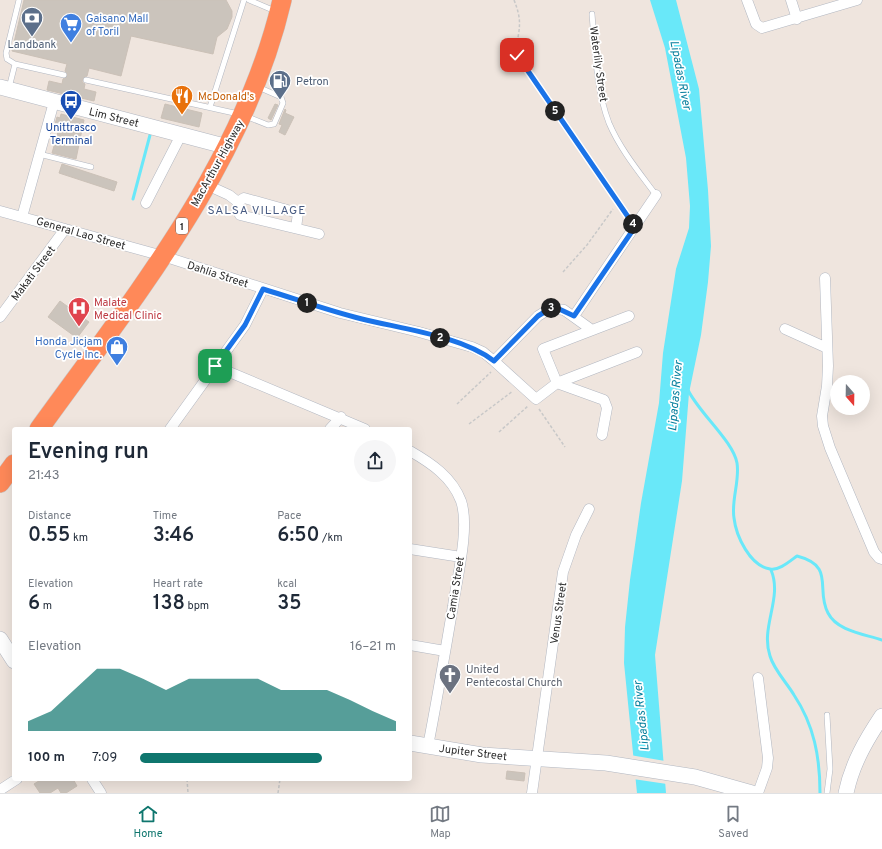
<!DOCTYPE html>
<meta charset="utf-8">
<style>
body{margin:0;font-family:Overpass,sans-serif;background:#f6f6f7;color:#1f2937;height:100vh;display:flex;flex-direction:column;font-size:15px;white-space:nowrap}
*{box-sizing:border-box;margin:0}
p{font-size:13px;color:#747a83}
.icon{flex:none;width:22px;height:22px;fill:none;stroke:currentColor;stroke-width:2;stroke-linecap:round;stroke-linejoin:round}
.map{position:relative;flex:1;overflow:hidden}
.details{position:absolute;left:12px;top:427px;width:400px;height:354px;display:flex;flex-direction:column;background:#fff;border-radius:4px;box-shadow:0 4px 16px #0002}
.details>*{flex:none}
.needle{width:26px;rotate:160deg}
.controls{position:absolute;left:830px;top:375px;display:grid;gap:8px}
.controls a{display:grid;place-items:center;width:40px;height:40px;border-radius:50%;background:#fff;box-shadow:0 4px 16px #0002;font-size:20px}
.pin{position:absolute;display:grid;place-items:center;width:34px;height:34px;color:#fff;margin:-17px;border-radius:8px;box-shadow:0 2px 6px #0006}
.km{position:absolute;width:20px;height:20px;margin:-10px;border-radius:50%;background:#222;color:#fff;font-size:11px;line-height:20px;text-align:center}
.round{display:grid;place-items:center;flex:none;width:42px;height:42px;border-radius:21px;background:#f6f6f7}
.overview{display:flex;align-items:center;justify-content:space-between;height:68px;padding:0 16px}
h1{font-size:22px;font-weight:600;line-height:30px}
.metrics{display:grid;grid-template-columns:repeat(3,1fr);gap:6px;height:68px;padding:4px 16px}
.metrics div{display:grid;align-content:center}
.metrics b{font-size:20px;font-weight:600}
.metrics small{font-size:11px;font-weight:400}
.metrics p{font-size:11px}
.chart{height:112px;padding:8px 16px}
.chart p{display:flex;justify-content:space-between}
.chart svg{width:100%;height:72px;margin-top:4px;fill:#0f766e;opacity:.7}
ul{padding:0 16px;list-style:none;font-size:13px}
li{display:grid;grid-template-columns:64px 48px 1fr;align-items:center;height:30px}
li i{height:10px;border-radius:5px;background:#0f766e}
.menu{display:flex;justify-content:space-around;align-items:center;height:56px;border-top:1px solid #e0e1e3;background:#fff;font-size:11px;color:#747a83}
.menu a{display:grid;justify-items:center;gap:2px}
.menu .current{color:#0f766e}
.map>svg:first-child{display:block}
</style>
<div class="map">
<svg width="882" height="793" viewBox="0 0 882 793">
<rect width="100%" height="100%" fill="#efe5de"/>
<path fill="#69e8f9" d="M 650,0 L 676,0 L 699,89 L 708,190 L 711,246 L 708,282 L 701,335 L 689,393 L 682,481 L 655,655 L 666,793 L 637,793 L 624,663 L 625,627 L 630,580 L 641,503 L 659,403 L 663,353 L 676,269 L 689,228 L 690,206 L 686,158 L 665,48 Z"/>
<path fill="#efe5de" d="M 630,755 L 665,761 L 667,784 L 633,779 Z"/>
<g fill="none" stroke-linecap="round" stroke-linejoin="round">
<path stroke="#69e8f9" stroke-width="3" d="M 133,199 L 150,135
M 688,390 C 699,413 733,441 737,463 C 740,481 731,500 734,518 C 736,536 750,566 770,569 C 779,571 790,561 797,556 C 836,566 815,589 828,613 C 837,631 864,634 882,640
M 771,570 C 783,598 760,627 770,656 C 774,670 787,683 794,695 C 814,725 820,757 820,793"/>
</g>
<path fill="#cbc4bc" stroke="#cbc1b7" d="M 24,0 L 226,0 L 232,11 L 232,17 L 227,29 L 217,37 L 213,54 L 131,36 L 121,76 L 89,68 L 87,76 L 83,78 L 82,82 L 85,84 L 84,89 L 96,92 L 94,101 L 47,90 L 49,81 L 62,84 L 63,79 L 68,75 L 65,71 L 67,64 L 12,51 Z
M 165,104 L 202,113 L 199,127 L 161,118 Z
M 275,104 L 278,105 L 271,120 L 268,118 Z
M 285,109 L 286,110 L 285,113 L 294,117 L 285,135 L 279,132 L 282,125 L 279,124 Z
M 61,114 L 84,120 L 76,159 L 52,153 L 58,132 L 53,131 L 57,117 L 60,118 Z
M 62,164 L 117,182 L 114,191 L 59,173 Z
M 60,301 L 89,322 L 77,338 L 48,317 Z
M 507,771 L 525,773 L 524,781 L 506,779 Z
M 42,779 L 73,779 L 77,786 L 66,793 L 61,793 L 58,788 L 50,793 L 40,793 L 34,784 Z"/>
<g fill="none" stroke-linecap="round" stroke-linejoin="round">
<g stroke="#b2b7c1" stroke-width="6">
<path id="lane" d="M 19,0 L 6,53 L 7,59 L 15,64 L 64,75
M 249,0 L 275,11
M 592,14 C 595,50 596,89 609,123 C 620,149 639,172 656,195
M 517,55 L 635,227
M 86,80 L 243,115 L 268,125 L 274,124 L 283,103 L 281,97 L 258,87
M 9,88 L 15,64
M 210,107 L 244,0
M 39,154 L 91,167
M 827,793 L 830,769 L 827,715"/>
</g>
<g stroke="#b2b7c1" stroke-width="11">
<path id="street" d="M 747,0 L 756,24 L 762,28 L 857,0
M 791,0 L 797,19
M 207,185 L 229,195 L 238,202 L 237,209 L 240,215 L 319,234
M 238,202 L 244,198 L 298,213 L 296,228
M 146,203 L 182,133
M 0,211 L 163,256 L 340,313 L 419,332 L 472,347 L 483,352 L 494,361 L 536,399 L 557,383 L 637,352
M 22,217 L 54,102
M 825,278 L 828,366 L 827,386 L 822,416 L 823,426 L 830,448 L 874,552 L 879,558 L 882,559
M 574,316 L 656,195
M 0,317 L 65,229
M 785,329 L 827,348
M 494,361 L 538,316 L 551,308 L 564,310 L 592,330
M 215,366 L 365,429
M 170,429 L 245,325 L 263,289
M 330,429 L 341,417
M 602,435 L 607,408 L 604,400 L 557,383 L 543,349 L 629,316
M 410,451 C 431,463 452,477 461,501 C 470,527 457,578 453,606 C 445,653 437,700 428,746
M 410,549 L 461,557
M 410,645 L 445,651
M 92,779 L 101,793
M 0,790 L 17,779
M 532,793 L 563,572 L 576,535 L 589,509
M 758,793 L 767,768 L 768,758 L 758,678"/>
</g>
<g stroke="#b2b7c1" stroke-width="16">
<path id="secondary" d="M 0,87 L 228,147
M 0,639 L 14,661
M 410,743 L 482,755 L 606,763 L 695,777 L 752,793
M 846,793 C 852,764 866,740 882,716"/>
</g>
<g stroke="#c8c8c8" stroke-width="20">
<path id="highway" d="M 39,429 C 135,296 244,163 282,0
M 0,483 L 14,464"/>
</g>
<path stroke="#c8c8c8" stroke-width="1.5" stroke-dasharray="3 2" stroke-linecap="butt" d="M 514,0 C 522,20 520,27 516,48
M 563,272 L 587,245 L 613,209
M 457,404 L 491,372
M 539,409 L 565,447
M 469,424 L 513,391
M 499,432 L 528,406
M 187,779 L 188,793
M 278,793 L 280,779"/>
<use href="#lane" stroke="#fff" stroke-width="5"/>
<use href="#street" stroke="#fff" stroke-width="10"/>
<use href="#secondary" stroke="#fff" stroke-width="15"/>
<use href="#highway" stroke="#ff8959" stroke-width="19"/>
</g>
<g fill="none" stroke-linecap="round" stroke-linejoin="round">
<g stroke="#fff" stroke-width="8">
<path id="route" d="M 215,366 L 245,325 L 263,289 C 296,299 329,311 362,319 C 403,329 461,336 494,361 L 538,316 L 551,308 L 557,308 L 574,316 L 635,227 L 517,55"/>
</g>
<use href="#route" stroke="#1a73e8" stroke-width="5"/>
</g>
<defs>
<g id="bank-pin" transform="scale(1.15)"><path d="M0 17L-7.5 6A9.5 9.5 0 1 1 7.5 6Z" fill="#5c6f8a" stroke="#fff"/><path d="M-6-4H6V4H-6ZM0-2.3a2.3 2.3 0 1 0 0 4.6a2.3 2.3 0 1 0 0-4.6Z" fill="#fff"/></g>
<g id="supermarket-pin" transform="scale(1.15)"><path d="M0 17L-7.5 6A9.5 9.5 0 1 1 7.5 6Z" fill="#3f7fe0" stroke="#fff"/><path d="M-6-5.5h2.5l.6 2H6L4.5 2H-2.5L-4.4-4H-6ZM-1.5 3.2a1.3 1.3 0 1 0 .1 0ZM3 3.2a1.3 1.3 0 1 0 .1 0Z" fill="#fff"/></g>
<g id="fuel-pin" transform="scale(1.15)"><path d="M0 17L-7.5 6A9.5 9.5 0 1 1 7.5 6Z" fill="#5c6f8a" stroke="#fff"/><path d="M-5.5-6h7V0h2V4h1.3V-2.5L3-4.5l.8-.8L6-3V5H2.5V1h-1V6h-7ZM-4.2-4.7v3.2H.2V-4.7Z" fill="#fff"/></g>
<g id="restaurant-pin" transform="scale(1.15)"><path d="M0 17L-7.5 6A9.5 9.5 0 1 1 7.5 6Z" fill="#e8710a" stroke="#fff"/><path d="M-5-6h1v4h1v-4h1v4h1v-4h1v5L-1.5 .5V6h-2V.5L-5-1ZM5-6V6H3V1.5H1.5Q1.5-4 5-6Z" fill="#fff"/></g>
<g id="bus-pin" transform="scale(1.15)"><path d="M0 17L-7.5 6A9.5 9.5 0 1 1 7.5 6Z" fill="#1a4fb4" stroke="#fff"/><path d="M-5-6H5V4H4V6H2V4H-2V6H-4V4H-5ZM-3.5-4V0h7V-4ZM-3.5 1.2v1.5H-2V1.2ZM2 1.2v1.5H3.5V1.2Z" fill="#fff"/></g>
<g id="hospital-pin" transform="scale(1.15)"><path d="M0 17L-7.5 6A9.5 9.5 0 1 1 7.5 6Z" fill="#e0444e" stroke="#fff"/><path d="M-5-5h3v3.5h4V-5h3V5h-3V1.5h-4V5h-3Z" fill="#fff"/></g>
<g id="shop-pin" transform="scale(1.15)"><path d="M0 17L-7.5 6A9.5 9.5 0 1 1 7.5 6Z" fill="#3f7fe0" stroke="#fff"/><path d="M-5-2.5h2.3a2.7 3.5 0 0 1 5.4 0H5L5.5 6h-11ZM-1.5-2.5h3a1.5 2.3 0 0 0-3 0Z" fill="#fff"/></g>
<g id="church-pin" transform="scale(1.15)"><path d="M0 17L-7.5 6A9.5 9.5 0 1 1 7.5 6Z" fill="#6b7280" stroke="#fff"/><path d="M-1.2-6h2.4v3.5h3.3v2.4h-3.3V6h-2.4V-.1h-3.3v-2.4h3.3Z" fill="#fff"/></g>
</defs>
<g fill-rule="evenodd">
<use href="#bank-pin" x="32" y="18"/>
<use href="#supermarket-pin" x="71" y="24"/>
<use href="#fuel-pin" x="280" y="81"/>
<use href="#restaurant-pin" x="182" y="96"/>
<use href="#bus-pin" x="71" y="101"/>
<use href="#hospital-pin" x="79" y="308"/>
<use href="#shop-pin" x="117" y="347"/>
<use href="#church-pin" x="450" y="675"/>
</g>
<g text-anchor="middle" stroke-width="3.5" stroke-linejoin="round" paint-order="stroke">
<rect fill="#fff" stroke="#6c6c6c" stroke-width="1" x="176" y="218" width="12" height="16" rx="3"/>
<g font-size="10" font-weight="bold" fill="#2d2d2d">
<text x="182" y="230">1</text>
</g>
<g font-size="11" fill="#366cbe" stroke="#fff" text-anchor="start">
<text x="86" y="22">Gaisano Mall<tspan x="86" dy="13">of Toril</tspan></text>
<text x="102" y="345" text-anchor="end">Honda Jicjam<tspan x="102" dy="13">Cycle Inc.</tspan></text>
</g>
<g font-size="11" fill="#4e5e75" stroke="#fff">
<text x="32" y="48">Landbank</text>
<text x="296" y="85" text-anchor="start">Petron</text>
</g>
<g font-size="11" fill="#2d2d2d" stroke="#fff">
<text transform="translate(599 64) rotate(82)" y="4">Waterlily Street</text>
<text transform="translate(114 117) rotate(14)" y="4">Lim Street</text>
<text transform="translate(217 163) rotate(-61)" y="4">MacArthur Highway</text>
<text transform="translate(81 233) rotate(16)" y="4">General Lao Street</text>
<text transform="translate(33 273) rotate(-53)" y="4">Makati Street</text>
<text transform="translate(218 274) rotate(18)" y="4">Dahlia Street</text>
<text transform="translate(455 588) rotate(-81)" y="4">Camia Street</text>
<text transform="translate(558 613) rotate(-82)" y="4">Venus Street</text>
<text transform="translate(473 752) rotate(7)" y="4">Jupiter Street</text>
</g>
<g font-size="11" fill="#c56008" stroke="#fff" text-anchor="start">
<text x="198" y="100">McDonald's</text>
</g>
<g font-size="11" fill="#164399" stroke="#fff">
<text x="71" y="131">Unittrasco<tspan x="71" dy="13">Terminal</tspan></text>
</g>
<g font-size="11" fill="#be3a42" stroke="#fff" text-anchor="start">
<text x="94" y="306">Malate<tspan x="94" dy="13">Medical Clinic</tspan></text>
</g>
<g font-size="11" fill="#5b616d" stroke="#fff" text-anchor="start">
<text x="466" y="673">United<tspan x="466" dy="13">Pentecostal Church</tspan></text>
</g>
<g font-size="12" font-style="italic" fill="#047e9c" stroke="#fff">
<text transform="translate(681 75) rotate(79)" y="4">Lipadas River</text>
<text transform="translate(675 396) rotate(-85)" y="4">Lipadas River</text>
<text transform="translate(641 716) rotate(-96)" y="4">Lipadas River</text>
</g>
<g font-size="12" letter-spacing="1" fill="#485b82" stroke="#fff">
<text x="257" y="214">SALSA VILLAGE</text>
</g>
</g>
</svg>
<div class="controls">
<a><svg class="needle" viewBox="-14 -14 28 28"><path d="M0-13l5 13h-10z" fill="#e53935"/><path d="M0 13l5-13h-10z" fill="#747a83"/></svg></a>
</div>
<div class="pin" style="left:215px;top:366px;background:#1e9e55"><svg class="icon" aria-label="arrive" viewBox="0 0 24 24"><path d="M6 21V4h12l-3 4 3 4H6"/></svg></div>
<div class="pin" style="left:517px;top:55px;background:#d93025"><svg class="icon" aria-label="check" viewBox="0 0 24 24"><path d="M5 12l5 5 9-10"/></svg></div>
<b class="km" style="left:307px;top:303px">1</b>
<b class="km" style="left:440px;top:338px">2</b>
<b class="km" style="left:551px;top:308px">3</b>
<b class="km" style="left:633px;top:224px">4</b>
<b class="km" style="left:555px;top:111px">5</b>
<section class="details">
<div class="overview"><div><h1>Evening run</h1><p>21:43</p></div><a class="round"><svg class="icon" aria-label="share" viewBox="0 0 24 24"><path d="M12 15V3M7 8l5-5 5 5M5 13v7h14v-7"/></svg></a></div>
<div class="metrics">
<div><p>Distance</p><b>0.55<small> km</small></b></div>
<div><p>Time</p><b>3:46</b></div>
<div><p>Pace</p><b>6:50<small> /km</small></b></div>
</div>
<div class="metrics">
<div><p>Elevation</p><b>6<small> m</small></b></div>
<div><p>Heart rate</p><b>138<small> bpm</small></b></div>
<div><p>kcal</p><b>35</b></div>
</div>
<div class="chart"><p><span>Elevation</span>16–21 m</p>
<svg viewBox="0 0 160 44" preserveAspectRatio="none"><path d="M0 44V38L10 32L20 19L30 6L40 6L50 12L60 19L70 12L80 12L90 12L100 12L110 19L120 19L130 19L140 25L150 32L160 38V44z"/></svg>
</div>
<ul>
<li><b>100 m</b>7:09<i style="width:71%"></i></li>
</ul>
</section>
</div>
<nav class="menu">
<a class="current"><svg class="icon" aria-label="home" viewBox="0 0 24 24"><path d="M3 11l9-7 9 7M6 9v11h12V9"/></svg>Home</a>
<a><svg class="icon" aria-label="map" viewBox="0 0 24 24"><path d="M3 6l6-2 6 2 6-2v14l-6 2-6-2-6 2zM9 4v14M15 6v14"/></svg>Map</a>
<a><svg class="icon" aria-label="saved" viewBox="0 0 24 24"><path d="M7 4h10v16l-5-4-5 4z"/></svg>Saved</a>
</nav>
